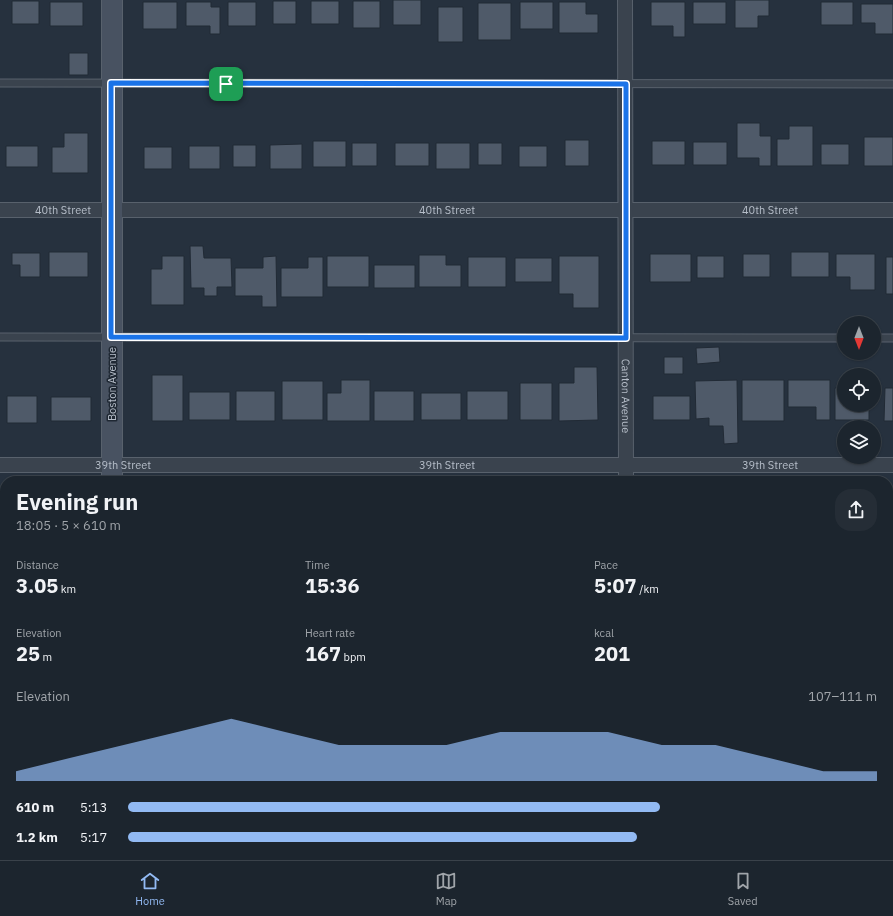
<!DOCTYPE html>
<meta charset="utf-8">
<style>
body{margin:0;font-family:"IBM Plex Sans",sans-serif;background:#252d36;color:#f1f3f6;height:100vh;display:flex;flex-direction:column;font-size:15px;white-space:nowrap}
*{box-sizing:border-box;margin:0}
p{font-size:13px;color:#a0a5aa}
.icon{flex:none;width:22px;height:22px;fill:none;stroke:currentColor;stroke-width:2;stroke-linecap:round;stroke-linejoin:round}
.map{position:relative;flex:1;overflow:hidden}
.sheet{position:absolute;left:0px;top:476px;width:893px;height:384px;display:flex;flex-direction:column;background:#1c252e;border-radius:16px 16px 0 0;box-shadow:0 1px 3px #0004,0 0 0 1px #3a424a}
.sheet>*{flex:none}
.needle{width:26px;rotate:180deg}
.buttons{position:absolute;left:837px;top:316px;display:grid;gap:8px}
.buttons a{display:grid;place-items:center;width:44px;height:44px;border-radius:50%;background:#1c252e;box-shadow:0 1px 3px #0004,0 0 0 1px #3a424a;font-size:20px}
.pin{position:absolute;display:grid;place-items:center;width:34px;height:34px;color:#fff;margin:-17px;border-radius:8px;box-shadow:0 2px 6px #0006}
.round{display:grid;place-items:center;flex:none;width:42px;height:42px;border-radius:16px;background:#252d36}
.overview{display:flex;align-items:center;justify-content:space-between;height:68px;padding:0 16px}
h1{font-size:22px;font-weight:700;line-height:30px}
.stats{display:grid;grid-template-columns:repeat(3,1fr);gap:6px;height:68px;padding:4px 16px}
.stats div{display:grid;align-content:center}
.stats b{font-size:20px;font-weight:700}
.stats small{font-size:11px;font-weight:400}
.stats p{font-size:11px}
.chart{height:112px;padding:8px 16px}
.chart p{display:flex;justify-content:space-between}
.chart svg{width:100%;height:72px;margin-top:4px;fill:#92baf3;opacity:.7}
ul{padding:0 16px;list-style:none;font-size:13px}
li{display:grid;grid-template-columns:64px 48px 1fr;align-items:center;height:30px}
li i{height:10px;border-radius:5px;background:#92baf3}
.tabs{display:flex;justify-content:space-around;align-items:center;height:56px;border-top:1px solid #3a424a;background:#1c252e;font-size:11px;color:#a0a5aa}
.tabs a{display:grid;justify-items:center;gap:2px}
.tabs .current{color:#92baf3}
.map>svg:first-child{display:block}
</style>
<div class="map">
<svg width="893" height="860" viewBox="0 0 893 860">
<rect width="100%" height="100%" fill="#26313e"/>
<path fill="#4f5a69" stroke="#212a35" d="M 393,0 L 421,0 L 421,25 L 393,25 Z
M 735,0 L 769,0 L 769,16 L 758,16 L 758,28 L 735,28 Z
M 12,1 L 39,1 L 39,24 L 12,24 Z
M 273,1 L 296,1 L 296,24 L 273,24 Z
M 311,1 L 339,1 L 339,24 L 311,24 Z
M 353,1 L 380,1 L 380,28 L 353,28 Z
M 50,2 L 83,2 L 83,26 L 50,26 Z
M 143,2 L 177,2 L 177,29 L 143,29 Z
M 186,2 L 211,2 L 211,7 L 220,7 L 220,34 L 210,34 L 210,26 L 186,26 Z
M 228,2 L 256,2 L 256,26 L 228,26 Z
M 520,2 L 553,2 L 553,29 L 520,29 Z
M 559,2 L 586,2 L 586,14 L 598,14 L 598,33 L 559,33 Z
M 651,2 L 685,2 L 685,37 L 673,37 L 673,26 L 651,26 Z
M 693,2 L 726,2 L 726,24 L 693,24 Z
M 821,2 L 853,2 L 853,25 L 821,25 Z
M 478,3 L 511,3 L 511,40 L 478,40 Z
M 861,4 L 893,4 L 893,34 L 875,34 L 875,23 L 861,23 Z
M 438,7 L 463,7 L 463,42 L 438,42 Z
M 69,53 L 88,53 L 88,75 L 69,75 Z
M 737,123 L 760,123 L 760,136 L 771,136 L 771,166 L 759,166 L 759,158 L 737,158 Z
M 789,126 L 813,126 L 813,166 L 777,166 L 777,139 L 789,139 Z
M 64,133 L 88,133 L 88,173 L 52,173 L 52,147 L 64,147 Z
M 864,137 L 893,137 L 893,166 L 864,166 Z
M 565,140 L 589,140 L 589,166 L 565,166 Z
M 313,141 L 346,141 L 346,167 L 313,167 Z
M 652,141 L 685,141 L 685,165 L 652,165 Z
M 693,142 L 727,142 L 727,165 L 693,165 Z
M 352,143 L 377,143 L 377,166 L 352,166 Z
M 395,143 L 429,143 L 429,166 L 395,166 Z
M 436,143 L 470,143 L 470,169 L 436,169 Z
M 478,143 L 502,143 L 502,165 L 478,165 Z
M 302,144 L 302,169 L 270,169 L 270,145 Z
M 821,144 L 849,144 L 849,165 L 821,165 Z
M 233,145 L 256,145 L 256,167 L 233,167 Z
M 6,146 L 38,146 L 38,167 L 6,167 Z
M 189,146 L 220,146 L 220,169 L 189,169 Z
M 519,146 L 547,146 L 547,167 L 519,167 Z
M 144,147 L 172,147 L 172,169 L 144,169 Z
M 190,246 L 203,246 L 204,258 L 231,258 L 232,287 L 217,287 L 217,296 L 204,296 L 204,288 L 191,288 Z
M 49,252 L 88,252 L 88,277 L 49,277 Z
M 791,252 L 829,252 L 829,277 L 791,277 Z
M 12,253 L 40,253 L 40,277 L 20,277 L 20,265 L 12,265 Z
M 650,254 L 691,254 L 691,282 L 650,282 Z
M 743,254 L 770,254 L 770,277 L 743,277 Z
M 836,254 L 875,254 L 875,290 L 850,290 L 850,277 L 836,277 Z
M 419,255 L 446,255 L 446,265 L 461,265 L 461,287 L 419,287 Z
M 162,256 L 184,256 L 184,305 L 151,305 L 151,269 L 162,269 Z
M 276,256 L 277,307 L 262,307 L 262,296 L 235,296 L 235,268 L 263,268 L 263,257 Z
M 327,256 L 369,256 L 369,287 L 327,287 Z
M 559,256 L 599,256 L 599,308 L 573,308 L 573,294 L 559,294 Z
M 697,256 L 724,256 L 724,278 L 697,278 Z
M 308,257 L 323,257 L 323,297 L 281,297 L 281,268 L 308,268 Z
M 468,257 L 506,257 L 506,287 L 468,287 Z
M 886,257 L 893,257 L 893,294 L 886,294 Z
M 515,258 L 552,258 L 552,282 L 515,282 Z
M 374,265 L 415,265 L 415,288 L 374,288 Z
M 719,347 L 720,362 L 697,364 L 696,348 Z
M 664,357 L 683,357 L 683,374 L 664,374 Z
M 574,367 L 597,367 L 598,420 L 559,421 L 559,383 L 574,383 Z
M 152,375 L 183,375 L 183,421 L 152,421 Z
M 341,380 L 370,380 L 370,421 L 327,421 L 327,393 L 341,393 Z
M 737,380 L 738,443 L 724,444 L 723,426 L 709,426 L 709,418 L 696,419 L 695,381 Z
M 742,380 L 784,380 L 784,421 L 742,421 Z
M 788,380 L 830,380 L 830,420 L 816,420 L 816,407 L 788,407 Z
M 282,381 L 323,381 L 323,420 L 282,420 Z
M 520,383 L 552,383 L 552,420 L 520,420 Z
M 835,388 L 844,388 L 844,405 L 869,405 L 869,420 L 835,420 Z
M 885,388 L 893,388 L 893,421 L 884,421 Z
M 236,391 L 275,391 L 275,421 L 236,421 Z
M 374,391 L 414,391 L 414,421 L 374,421 Z
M 467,391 L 508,391 L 508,420 L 467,420 Z
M 189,392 L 230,392 L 230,420 L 189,420 Z
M 421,393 L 461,393 L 461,420 L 421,420 Z
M 7,396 L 37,396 L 37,423 L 7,423 Z
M 653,396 L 690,396 L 690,420 L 653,420 Z
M 51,397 L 91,397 L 91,421 L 51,421 Z
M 888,512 L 893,512 L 893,531 L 888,531 Z
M 2,548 L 5,548 L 5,583 L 2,583 Z
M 888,645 L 893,645 L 893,679 L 888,679 Z
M 888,765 L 893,765 L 893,792 L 888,792 Z
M 3,766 L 5,766 L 5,792 L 3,792 Z
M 888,854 L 891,854 L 891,860 L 878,860 L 878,855 L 888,855 Z"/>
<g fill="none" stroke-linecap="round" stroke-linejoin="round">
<g stroke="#58616c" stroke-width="9">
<path id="lane" d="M 0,83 L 893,84
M 0,337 L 844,338
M 874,338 L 893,338
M 0,592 L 5,592
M 888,592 L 893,592
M 0,848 L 5,848
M 888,848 L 893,848"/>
</g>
<g stroke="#58616c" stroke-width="16">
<g id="street">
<path id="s1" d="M 625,0 L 626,481"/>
<path id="s2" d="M 0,210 L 893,210"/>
<path id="s3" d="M 0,465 L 893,465"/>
<path d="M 0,720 L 5,720"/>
<path d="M 888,720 L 893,720"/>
<path d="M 626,860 L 626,855"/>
</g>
</g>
<g stroke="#58616c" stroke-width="22">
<path id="secondary" d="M 112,481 L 112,0
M 114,855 L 114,860"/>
</g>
<use href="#lane" stroke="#3a434e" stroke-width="7"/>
<use href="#street" stroke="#3a434e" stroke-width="14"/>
<use href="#secondary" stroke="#485261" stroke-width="20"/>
</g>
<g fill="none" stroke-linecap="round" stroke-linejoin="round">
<g stroke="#fff" stroke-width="8">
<path id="route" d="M 111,83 L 626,84 L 626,338 L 111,337 Z"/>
</g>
<use href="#route" stroke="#1a73e8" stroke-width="5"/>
</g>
<g text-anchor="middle" stroke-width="3" stroke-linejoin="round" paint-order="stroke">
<g font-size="11" fill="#b6bec9" stroke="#1f2833">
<text dy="4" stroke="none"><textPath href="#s2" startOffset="63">40th Street</textPath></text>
<text dy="4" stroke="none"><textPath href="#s2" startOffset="770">40th Street</textPath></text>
<text dy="4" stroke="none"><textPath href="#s2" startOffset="447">40th Street</textPath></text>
<text transform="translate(112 384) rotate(-90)" y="4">Boston Avenue</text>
<text dy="4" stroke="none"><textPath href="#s1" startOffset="396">Canton Avenue</textPath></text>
<text dy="4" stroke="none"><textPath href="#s3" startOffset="123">39th Street</textPath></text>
<text dy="4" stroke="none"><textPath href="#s3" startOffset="447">39th Street</textPath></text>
<text dy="4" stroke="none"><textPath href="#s3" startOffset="770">39th Street</textPath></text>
</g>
</g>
</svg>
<div class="buttons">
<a><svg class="needle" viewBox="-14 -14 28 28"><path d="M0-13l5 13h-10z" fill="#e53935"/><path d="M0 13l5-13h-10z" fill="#a0a5aa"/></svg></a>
<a><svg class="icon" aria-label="locate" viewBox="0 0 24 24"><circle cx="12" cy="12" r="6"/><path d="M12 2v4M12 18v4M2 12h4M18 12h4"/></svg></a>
<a><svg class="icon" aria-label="layers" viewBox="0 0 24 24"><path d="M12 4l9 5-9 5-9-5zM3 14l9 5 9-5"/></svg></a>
</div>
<div class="pin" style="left:226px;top:84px;background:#1e9e55"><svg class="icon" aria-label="arrive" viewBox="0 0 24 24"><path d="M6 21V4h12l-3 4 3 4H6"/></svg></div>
<section class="sheet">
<div class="overview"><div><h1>Evening run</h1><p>18:05 · 5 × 610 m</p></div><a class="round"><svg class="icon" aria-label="share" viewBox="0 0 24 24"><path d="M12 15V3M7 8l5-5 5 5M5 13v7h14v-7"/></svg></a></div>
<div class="stats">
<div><p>Distance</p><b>3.05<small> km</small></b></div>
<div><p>Time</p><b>15:36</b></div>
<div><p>Pace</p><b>5:07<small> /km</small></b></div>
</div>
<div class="stats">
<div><p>Elevation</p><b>25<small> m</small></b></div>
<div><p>Heart rate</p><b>167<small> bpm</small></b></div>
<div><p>kcal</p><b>201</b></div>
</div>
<div class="chart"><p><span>Elevation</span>107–111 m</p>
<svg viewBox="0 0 160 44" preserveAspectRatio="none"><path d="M0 44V38L10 30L20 22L30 14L40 6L50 14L60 22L70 22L80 22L90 14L100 14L110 14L120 22L130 22L140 30L150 38L160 38V44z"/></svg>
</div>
<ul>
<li><b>610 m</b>5:13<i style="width:71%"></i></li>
<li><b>1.2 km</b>5:17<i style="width:68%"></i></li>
</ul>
</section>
</div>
<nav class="tabs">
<a class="current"><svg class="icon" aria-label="home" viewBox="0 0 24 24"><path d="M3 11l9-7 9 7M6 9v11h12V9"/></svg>Home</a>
<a><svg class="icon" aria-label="map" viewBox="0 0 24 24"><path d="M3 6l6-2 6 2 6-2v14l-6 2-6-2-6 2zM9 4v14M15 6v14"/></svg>Map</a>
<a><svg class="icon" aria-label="saved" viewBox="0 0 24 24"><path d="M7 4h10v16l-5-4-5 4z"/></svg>Saved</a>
</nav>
